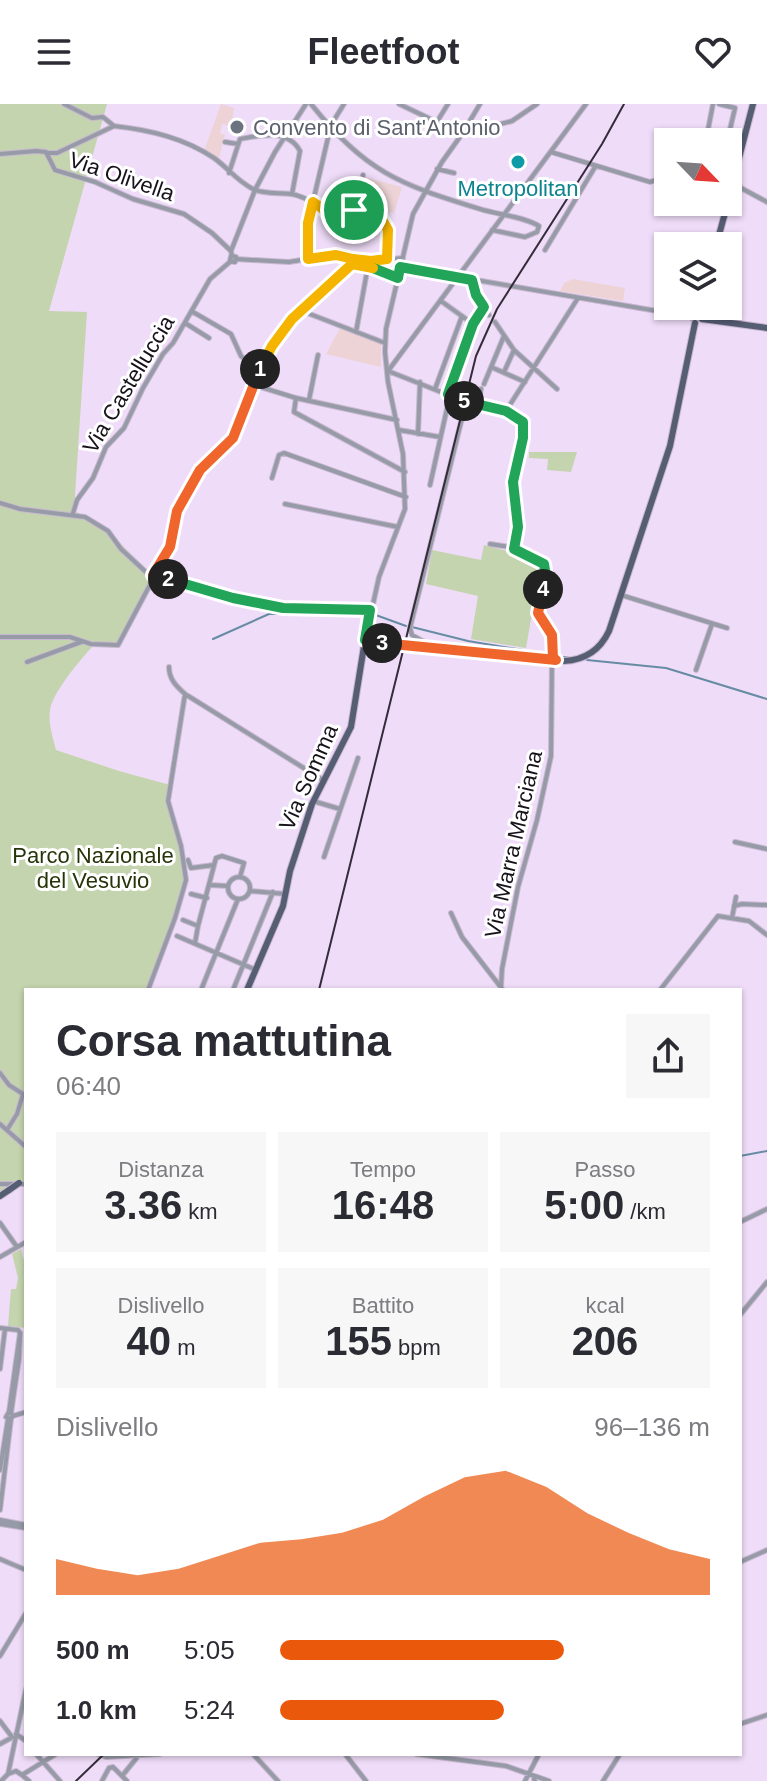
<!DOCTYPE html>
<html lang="it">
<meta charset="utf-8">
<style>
body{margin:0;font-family:Arial,sans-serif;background:#f7f7f7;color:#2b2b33;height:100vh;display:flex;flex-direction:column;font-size:30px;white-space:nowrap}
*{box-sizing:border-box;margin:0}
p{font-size:26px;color:#7c7c81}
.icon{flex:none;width:44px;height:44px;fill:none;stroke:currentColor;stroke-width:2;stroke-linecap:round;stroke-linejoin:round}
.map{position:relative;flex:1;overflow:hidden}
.sheet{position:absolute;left:24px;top:884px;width:718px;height:768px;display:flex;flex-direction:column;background:#fff;border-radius:0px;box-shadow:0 2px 6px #0004}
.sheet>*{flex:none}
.needle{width:52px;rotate:115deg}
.tools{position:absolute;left:654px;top:24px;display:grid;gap:16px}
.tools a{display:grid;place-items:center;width:88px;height:88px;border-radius:0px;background:#fff;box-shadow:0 2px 6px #0004;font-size:40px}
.pin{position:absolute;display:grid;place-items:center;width:68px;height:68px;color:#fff;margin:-34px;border:4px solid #fff;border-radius:50%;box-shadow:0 2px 8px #0007}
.km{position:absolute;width:40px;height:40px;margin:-20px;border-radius:50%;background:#222;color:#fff;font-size:22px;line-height:40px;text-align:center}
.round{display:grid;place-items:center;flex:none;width:84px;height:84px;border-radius:0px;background:#f7f7f7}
.headline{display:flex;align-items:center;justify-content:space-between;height:136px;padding:0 32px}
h1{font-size:44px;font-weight:700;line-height:60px}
.stats{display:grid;grid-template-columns:repeat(3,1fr);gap:12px;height:136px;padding:8px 32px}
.stats div{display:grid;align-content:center;border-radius:0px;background:#f7f7f7;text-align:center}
.stats b{font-size:40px;font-weight:700}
.stats small{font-size:22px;font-weight:400}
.stats p{font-size:22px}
.chart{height:224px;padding:16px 32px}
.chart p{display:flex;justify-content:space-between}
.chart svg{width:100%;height:144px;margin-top:8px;fill:#ea580c;opacity:.7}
ul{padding:0 32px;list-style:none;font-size:26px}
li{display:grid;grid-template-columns:128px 96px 1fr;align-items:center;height:60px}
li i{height:20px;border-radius:10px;background:#ea580c}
header{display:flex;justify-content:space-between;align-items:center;height:104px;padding:0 32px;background:#fff;font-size:36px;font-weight:700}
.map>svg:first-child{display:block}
</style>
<header><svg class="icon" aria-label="menu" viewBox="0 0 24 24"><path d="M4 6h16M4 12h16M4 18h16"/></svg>Fleetfoot<svg class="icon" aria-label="heart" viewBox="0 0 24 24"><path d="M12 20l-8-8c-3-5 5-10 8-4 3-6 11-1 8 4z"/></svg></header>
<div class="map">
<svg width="767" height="1677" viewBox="0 0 767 1677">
<rect width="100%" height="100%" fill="#efdcf8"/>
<path fill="#edd3d5" d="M 221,0 L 234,4 L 231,22 L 222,20 L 220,29 L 225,31 L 219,54 L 204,47 Z
M 364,73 L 402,83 L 394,109 L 356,103 Z
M 573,175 L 625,184 L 623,197 L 560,187 L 564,179 Z
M 340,224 L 381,240 L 381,263 L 326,250 Z"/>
<path fill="#c4d4ae" d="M 0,0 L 107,0 L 49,207 L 87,208 L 74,406 L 112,431 L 154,473 L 119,544 L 93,542 C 81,555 51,590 50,607 C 48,619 53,634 56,646 L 119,667 L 170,681 C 167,715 188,743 187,778 L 149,886 L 26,886 L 26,1077 L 0,1094 Z
M 529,348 L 577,348 L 571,368 L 547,366 L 548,355 L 529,354 Z
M 484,441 L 511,448 L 511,452 L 534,457 L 540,463 L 526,544 L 471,535 L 478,492 L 426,480 L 432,446 L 481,456 Z
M 21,1145 L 26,1165 L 26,1224 L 8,1222 L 11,1185 L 16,1185 L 18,1174 L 12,1150 Z"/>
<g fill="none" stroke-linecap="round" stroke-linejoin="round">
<path stroke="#668ca3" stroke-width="2" d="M 373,510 L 406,522
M 412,523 L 468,537 L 547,550
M 213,535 L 269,510 L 366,509
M 557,552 L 570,554
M 587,556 L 666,564 L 767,595
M 740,1052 L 767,1047"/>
<g stroke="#c8b7d0" stroke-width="6">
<path id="minor" d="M 64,0 L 92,14 L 103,13 L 114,22
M 311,0 C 366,68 398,80 480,105 C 499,111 522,112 539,122 L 537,128 L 525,133 L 492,126
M 399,0 L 462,30 L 480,0
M 713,0 L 706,36 L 716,38
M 719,0 L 735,4 L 727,38
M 438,16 L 448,0
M 114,22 C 150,26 184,34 214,54 C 228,64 237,77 253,85 C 268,92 282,87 296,91 C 314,97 342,113 354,127
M 225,38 L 238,40
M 551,48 L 650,78 L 668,72
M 47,49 L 57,49 L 114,22
M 728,49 L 740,52
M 0,50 L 36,47 L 46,48 L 55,66 L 95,78 L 133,95 L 184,110 L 212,129 L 231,147
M 437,65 L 454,69
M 229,69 L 240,35 C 261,31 288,25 300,47 L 292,90
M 734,74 L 741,84 L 767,98
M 354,106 L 363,71
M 330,110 L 334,99 L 380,112 L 388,126 L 387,155
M 545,146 L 595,63
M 231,152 L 236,153 L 235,158 L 230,157 Z
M 232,152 L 231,147 L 255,86 L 275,48 L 306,0
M 236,155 L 289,158 L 332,151 L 353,155
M 308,155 L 308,119 L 331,21 L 344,0
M 400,163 L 692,213
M 398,174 L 368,162 L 352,160 L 353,155 L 371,157 L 403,154
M 472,176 L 476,191 L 489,211
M 441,197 L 473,220
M 302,207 L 385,239
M 193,208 L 231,230 L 241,252 L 248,258 L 249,273 L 254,281 L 296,294 L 397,316
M 495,218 L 514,246 L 557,285
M 185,219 L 209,234
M 356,228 L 368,162
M 491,263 L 525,278
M 388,267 L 586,0
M 388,267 L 466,298 L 506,307 L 523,318 C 527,338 515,356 513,376 C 511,399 522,419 513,441
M 504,268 L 514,246
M 484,280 L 504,232
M 435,285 L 462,212
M 448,290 L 476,212 L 484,203
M 296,294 L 294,308 L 405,368
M 309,296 L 318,251
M 478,301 L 481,285
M 506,307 L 578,194
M 399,326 L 440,333
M 418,330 L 420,278
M 272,374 L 279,351 L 284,349 L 406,393
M 430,381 L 450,291
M 0,399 L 20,405 L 85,413 L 108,427 L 121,445 L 148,470 L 249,498 L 283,504 L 370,506
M 285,400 L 398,423
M 73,409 L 77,396 L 93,374 L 106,343 L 124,324 L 143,284 L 163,250 L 173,239 L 210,175 L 231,157
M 490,440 L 510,443
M 514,445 L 540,456 L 546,465 L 538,509 L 551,529 L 555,556
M 621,491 L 727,524
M 0,533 L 70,533 L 91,540 L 118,541 L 170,443 L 181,400 L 203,362 L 233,334 L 264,255 L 292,215 L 352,160
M 365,536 L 379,473 L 405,405 L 403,350 L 388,278 L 385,248 L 386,225 L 413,110 L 442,58 L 462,30 L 512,17 L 537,0
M 435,544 L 412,531 L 410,524 L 466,298
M 27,558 L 81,538
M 169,563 C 169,575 176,582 185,590 L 323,676
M 696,566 L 712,520
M 313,697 L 340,705
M 735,738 L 767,745
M 324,753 L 358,654
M 188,756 L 191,764 L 214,761
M228 784a11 11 0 1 1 22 0a11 11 0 1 1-22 0Z
M 210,781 L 228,782
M 250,787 L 286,790
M 191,790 L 207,794
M 734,802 L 742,800 L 767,801
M 451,809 L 462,833 L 503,886
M 732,814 L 736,793
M 183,816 L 198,822
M 177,832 L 256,866
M 195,839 L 198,822 L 216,754 L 222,752 L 244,759 L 240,773
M 501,883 L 502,865 L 518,783 L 537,716 L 551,652 L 552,556
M 148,886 L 175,814 L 186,776 L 181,742 L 168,697 L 185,590
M 201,886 L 238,795
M 233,886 L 273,788
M 660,886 L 718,812 L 749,817 L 767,831
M 0,969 L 9,981 L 26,992
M 0,1020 L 26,1043
M 7,1026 L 17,1010 L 23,990
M 0,1080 L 26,1080
M 740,1118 L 767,1105
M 0,1119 L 17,1143
M 0,1153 L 26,1138
M 740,1211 L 767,1178
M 0,1224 L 18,1226 L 20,1229
M 0,1265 L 5,1225
M 9,1308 L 20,1229
M 9,1308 L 13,1311 L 11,1315 L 6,1313 Z
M 11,1309 L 19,1255 L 20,1229
M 13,1312 L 26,1308
M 0,1366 L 8,1315
M 0,1406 L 11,1315
M 0,1416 L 26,1421
M 0,1420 L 26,1424
M 0,1455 L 26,1466
M 740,1458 L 767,1446
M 0,1552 L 26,1509
M 0,1617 L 12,1633
M 740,1620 L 767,1611
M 16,1630 L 26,1637
M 0,1640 L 11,1634
M 36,1650 L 60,1677
M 98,1650 L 106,1653 L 160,1650
M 253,1650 L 278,1677
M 345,1650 L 366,1677
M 416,1650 L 506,1662 L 549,1677
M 109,1664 L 113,1663 L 127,1677
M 8,1670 L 16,1667 L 22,1671 L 56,1650
M 22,1671 L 29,1677
M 122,1672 L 139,1651
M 534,1675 L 535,1677
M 1,1677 L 8,1670 L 26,1585
M 102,1677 L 109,1664
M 525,1677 L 539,1650
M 603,1677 L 620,1650"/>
</g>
<g stroke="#c8b7d0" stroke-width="8">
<path id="major" d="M 728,96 L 753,0
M 716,142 L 728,98
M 692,213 L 697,209 L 702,215 L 767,224
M 407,542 L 564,557 C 586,556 600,546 609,527 L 670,342 L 695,219
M 247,886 L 283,802 L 290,767 L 312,700 L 351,623 L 365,536 L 401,542
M 0,1092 L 9,1086"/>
</g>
<use href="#minor" stroke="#969ba7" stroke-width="4"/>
<use href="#major" stroke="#565e74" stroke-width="6"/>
<path stroke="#342c38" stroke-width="2" d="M 319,886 L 476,252 L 497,205 L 602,40 L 624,0
M 76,1677 L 104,1650"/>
<g stroke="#c8b7d0" stroke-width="8" stroke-linecap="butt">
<path id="major-bridge" d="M 401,542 L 407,542
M 9,1086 L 19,1079"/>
</g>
<use href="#major-bridge" stroke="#565e74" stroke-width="6"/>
</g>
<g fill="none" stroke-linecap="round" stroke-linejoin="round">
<g stroke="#fff" stroke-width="16">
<path id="split-1" d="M 260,265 L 272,242 L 292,215 L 352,160 L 353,155 L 371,157 L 387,155 L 388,126 L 380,112 L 354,106"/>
</g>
<g stroke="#fff" stroke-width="16">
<path id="split-2" d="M 168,475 L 153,471 L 170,443 L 177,407 L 200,366 L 233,334 L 260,265"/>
</g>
<g stroke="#fff" stroke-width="16">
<path id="split-3" d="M 168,475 L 233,494 L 283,504 L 370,506 L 365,536 L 382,539"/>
</g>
<g stroke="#fff" stroke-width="16">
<path id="split-4" d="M 382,539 L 556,556 L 553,554 L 552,531 L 538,509 L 543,485"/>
</g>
<g stroke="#fff" stroke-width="16">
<path id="split-5" d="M 464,297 L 506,307 L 523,318 L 523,334 L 513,378 L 518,423 L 514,445 L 544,460 L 546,473 L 543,485"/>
</g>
<g stroke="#fff" stroke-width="16">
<path id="split-6" d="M 373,164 L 398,174 L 400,163 L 472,176 L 476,191 L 484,203 L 473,220 L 448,290 L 464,297"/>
</g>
<g stroke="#fff" stroke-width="16">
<path id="split-7" d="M 354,106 L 334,99 L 330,110 L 313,98 L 308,119 L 308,155 L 336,151 L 353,155 L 352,160 L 373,164"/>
</g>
<use href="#split-1" stroke="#f5b400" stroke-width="10"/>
<use href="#split-2" stroke="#f0652b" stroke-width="10"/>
<use href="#split-3" stroke="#22a559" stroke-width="10"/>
<use href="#split-4" stroke="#f0652b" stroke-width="10"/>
<use href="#split-5" stroke="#22a559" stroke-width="10"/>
<use href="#split-6" stroke="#22a559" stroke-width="10"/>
<use href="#split-7" stroke="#f5b400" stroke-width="10"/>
</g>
<circle fill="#6b7280" stroke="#fff" stroke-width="3" cx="237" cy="23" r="8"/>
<circle fill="#0f9aa8" stroke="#fff" stroke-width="3" cx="518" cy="58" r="8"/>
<g text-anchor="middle" stroke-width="6" stroke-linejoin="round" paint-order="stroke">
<g font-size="22" fill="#5b616d" stroke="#fff" text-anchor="start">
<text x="253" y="31">Convento di Sant'Antonio</text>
</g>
<g font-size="22" fill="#17111a" stroke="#fff">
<text transform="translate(122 72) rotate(19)" y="8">Via Olivella</text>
<text transform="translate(128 280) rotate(-59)" y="8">Via Castelluccia</text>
<text transform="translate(308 673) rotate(-66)" y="8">Via Somma</text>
<text transform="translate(513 740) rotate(-77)" y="8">Via Marra Marciana</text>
</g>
<g font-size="22" fill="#0d838f" stroke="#fff">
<text x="518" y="92">Metropolitan</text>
</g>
<g font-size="22" fill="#263509" stroke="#fff">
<text x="93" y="759">Parco Nazionale<tspan x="93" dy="25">del Vesuvio</tspan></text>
</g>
</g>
</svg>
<div class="tools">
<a><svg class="needle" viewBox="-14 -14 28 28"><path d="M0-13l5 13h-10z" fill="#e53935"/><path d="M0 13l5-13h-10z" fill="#7c7c81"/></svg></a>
<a><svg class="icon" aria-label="layers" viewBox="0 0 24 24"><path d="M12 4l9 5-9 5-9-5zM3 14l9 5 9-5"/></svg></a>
</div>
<div class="pin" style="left:354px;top:106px;background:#1e9e55"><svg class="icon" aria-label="arrive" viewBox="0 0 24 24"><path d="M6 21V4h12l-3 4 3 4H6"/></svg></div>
<b class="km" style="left:260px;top:265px">1</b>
<b class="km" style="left:168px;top:475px">2</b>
<b class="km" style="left:382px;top:539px">3</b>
<b class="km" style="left:543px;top:485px">4</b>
<b class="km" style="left:464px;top:297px">5</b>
<section class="sheet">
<div class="headline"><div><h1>Corsa mattutina</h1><p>06:40</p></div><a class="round"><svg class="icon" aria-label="share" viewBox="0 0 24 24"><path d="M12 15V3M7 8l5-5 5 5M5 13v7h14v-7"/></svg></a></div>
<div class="stats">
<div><p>Distanza</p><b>3.36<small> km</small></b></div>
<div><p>Tempo</p><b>16:48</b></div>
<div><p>Passo</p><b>5:00<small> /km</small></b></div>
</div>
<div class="stats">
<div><p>Dislivello</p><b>40<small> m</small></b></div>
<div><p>Battito</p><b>155<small> bpm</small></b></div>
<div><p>kcal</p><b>206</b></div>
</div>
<div class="chart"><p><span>Dislivello</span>96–136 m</p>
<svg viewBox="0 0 160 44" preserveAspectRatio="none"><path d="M0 44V33L10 36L20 38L30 36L40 32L50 28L60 27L70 25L80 21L90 14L100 8L110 6L120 11L130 19L140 25L150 30L160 33V44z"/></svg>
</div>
<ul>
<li><b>500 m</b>5:05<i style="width:66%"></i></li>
<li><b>1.0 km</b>5:24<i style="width:52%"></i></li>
</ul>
</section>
</div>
